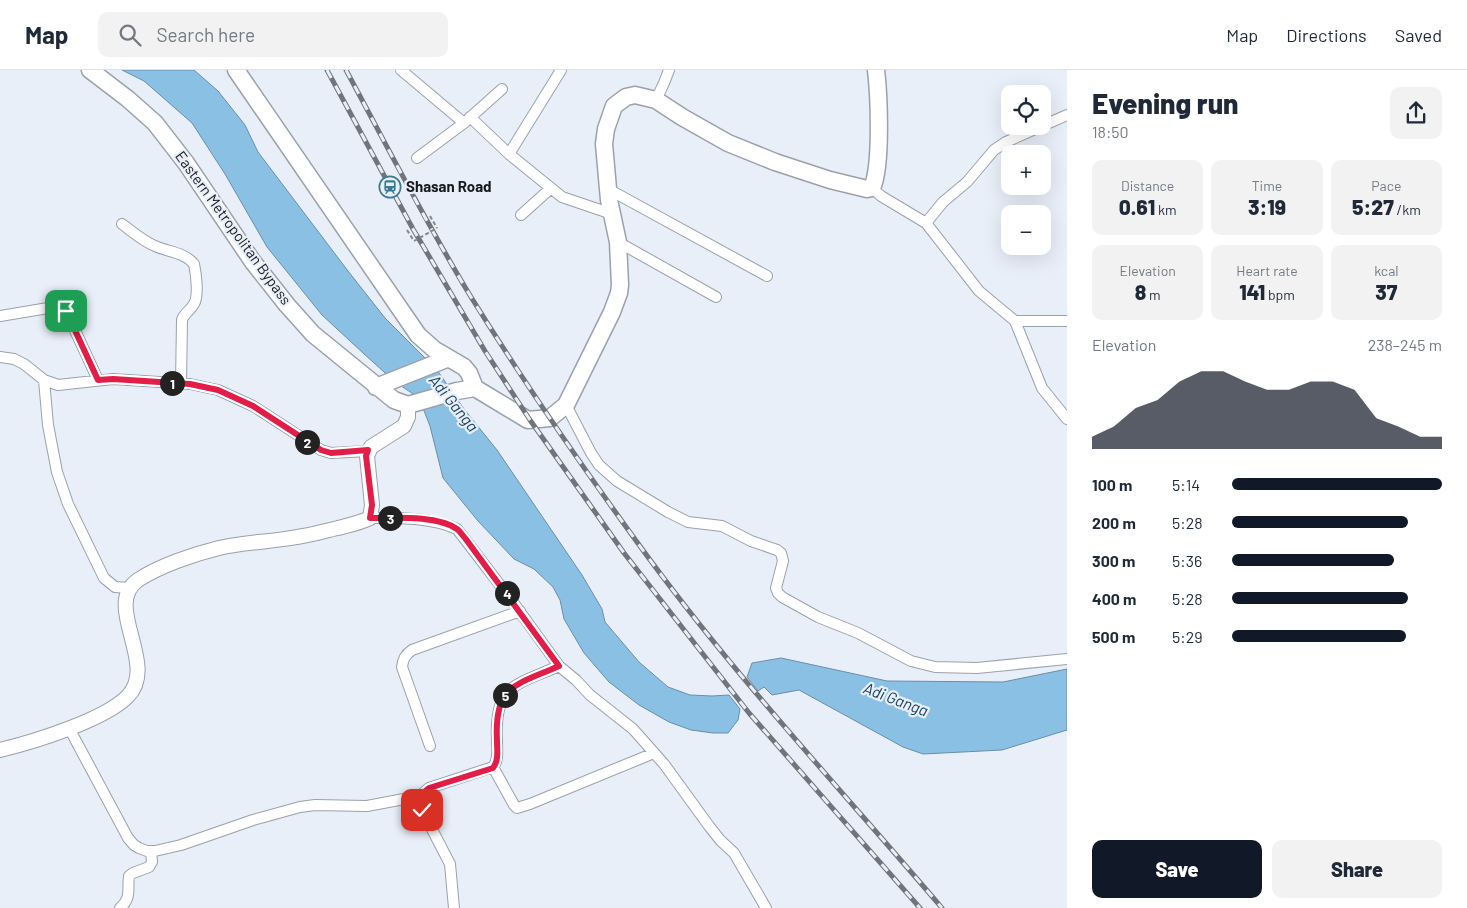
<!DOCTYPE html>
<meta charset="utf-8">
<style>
body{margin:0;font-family:Barlow,sans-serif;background:#f2f2f3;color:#1f2937;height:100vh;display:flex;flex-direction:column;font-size:19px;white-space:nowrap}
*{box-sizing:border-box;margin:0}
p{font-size:16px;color:#747a83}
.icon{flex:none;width:28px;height:28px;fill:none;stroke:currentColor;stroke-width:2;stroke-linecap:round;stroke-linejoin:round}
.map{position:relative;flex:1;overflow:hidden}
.sheet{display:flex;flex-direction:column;background:#fff;width:400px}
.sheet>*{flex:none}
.controls{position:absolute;left:1001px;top:15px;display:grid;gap:10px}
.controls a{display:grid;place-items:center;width:50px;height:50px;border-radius:10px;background:#fff;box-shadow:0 5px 20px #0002;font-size:25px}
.pin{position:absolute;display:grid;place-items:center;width:42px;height:42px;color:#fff;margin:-21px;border-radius:10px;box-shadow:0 2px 8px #0006}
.km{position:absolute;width:25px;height:25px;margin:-12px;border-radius:50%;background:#222;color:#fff;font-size:14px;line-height:25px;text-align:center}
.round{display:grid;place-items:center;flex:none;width:52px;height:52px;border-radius:10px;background:#f2f2f3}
.summary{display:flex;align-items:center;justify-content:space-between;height:85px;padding:0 25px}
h1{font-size:28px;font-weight:800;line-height:38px}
.figures{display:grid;grid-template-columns:repeat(3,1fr);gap:8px;height:85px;padding:5px 25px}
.figures div{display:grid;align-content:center;border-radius:10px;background:#f2f2f3;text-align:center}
.figures b{font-size:21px;font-weight:800}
.figures small{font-size:14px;font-weight:400}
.figures p{font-size:14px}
.chart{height:140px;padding:10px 25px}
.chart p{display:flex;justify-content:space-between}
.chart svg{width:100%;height:90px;margin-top:5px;fill:#111827;opacity:.7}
.action{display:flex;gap:10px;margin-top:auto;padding:10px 25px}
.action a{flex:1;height:58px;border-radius:10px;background:#111827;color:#fff;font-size:20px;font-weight:800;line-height:58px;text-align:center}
.action a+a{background:#f2f2f3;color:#1f2937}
ul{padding:0 25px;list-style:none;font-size:16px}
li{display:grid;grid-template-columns:80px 60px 1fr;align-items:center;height:38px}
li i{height:12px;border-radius:6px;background:#111827}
header{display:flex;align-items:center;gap:30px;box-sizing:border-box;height:70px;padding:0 25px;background:#fff;border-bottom:1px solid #e0e1e3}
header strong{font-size:24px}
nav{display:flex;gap:28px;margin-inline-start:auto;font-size:18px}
.search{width:350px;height:45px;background:#f2f2f3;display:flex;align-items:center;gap:12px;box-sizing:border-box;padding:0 18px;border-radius:10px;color:#747a83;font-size:19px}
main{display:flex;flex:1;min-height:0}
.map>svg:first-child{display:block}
</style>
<header>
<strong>Map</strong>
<div class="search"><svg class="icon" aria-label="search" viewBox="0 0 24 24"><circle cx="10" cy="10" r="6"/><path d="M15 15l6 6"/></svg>Search here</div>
<nav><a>Map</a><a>Directions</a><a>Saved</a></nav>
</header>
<main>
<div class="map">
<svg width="1067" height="838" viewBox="0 0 1067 838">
<rect width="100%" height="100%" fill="#e9eff9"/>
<path fill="#8bc0e5" stroke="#688ea9" d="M 122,0 L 194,0 L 218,21 L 245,55 L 258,82 L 348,201 L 385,248 L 437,300 L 464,339 L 497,380 L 582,505 L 602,539 L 605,552 L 639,592 L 668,617 L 690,625 L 712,626 L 729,625 L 740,639 L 738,650 L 728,663 L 713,663 L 691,660 L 669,652 L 639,635 L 609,612 L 584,583 L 564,549 L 560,530 L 553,517 L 534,499 L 514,489 L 478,451 L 443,408 L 430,356 L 419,328 L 394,311 L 363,283 L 322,245 L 267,177 L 225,104 L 192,53 L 144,11 Z
M 781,588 L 887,611 L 1003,612 L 1067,599 L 1067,660 L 1002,680 L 923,684 L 903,677 L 799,620 L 772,625 L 764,617 L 758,621 L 747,607 L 752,593 Z"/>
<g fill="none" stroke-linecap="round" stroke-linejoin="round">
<g stroke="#9ba1aa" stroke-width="12">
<path id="street" d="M 401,0 L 464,53
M 656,30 L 664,13 L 669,0
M 470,47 L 509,84 L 562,127 L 612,144
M 1042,56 L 1067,45
M 509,84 L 561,0
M 417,88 L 464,53 L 502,19
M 872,118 L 881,126 L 926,153 L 979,221 L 1015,251 L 1042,318 L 1067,349
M 608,119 L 767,206
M 521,145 L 550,119
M 926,153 L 943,132 L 967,112 L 994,80 L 1006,72 L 1042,56
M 122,154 C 133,162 143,171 155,176 C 168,182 184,182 194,194 C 196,203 199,226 194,234 C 190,241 184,243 182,250 L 181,313
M 618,172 L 716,227
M 0,246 L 54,237 L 66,241 L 98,310
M 1015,251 L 1067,251
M 0,287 L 14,289 L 24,294 L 44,310 L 58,315 L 113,309 L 190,314 L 218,320 L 253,336 L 321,380 L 331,383 L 368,381
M 44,310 L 48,355 L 57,402 L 68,434 L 104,508 L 115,517 L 129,518
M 566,335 L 591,383 L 599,395 L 617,411 L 668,442 L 688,452 L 722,456 L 751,471 L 777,480 L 781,483 L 783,491 L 776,518 L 778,523 L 782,527 L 818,547 L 858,563 L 911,591 L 935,597 L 977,598 L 1067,589
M 370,448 C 400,448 430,447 457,459 L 510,528 L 559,596 L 576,610 L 590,625 L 633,659 L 664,694 L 709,756 L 720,770 L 734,783 L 766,838
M 69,658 L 128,768 L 134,775 L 139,778 L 147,781 L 155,781 L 181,775 L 253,750 L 300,737 L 315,735 L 367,736 L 420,726
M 430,676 L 402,597 C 403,589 405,585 412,580 L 520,541
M 493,697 L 514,735 L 517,738 L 530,734 L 654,683
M 120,838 C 132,828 127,819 129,806 L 133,803 L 149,797 L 152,792 L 151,781
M 454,838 L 450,794 L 422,740 L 420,734 L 420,726 L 429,718 L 493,697 C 499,690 497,680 497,671 C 494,615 514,616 559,596"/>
</g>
<g stroke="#9ba1aa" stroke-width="16">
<path id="secondary" d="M 0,680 C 33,672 105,650 128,626 C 159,594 102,535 138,510 C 159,496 194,484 219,478 C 244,472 271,472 297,467 C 311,465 324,461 338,458 C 349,455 360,453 370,448 L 372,435 L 367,386 L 371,377 L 404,356 L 408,347 L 408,335"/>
</g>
<g stroke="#9ba1aa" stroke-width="19">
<path id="primary" d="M 90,0 L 128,29 L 155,53 L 186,93 L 253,192 L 287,235 L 313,264 L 394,330 L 408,335 L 457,321 L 475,318 L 528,350 L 550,348 L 566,335 L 612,242 L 619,223 L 620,215 L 618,172 L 609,130 L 604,74 L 606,59 L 614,36 L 626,27 L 635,25 L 656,30 L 682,47 L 728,73 L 775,92 L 830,110 L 867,119 L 872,118 C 882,96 879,25 876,0
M 236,0 L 418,265 L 435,280 L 464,297 L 469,303 L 475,318
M 376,317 L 449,288"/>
</g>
<path stroke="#84888f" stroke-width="2" stroke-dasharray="4 2.5" stroke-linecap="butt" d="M 430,146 L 437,158
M 407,160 L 414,171"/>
<use href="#street" stroke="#fff" stroke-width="10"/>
<use href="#secondary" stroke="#fff" stroke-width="14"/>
<use href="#primary" stroke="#fff" stroke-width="16"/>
<g stroke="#71747a" stroke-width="5">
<path id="rail" d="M 327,0 L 413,159 L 485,281 L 530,350 L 624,483 L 749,643 L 920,838
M 346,0 C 387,76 426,153 471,227 C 523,311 579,392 637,472 C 730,601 839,717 942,838"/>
</g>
<use href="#rail" stroke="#e9eff9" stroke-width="3" stroke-dasharray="9" stroke-linecap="butt"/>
<path stroke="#84888f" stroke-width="2" stroke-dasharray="4 2.5" stroke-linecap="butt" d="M 414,171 L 437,158"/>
</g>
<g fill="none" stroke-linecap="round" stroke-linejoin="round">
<g stroke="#fff" stroke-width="10">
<path id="route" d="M 66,241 L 98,310 L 113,309 L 190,314 L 218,320 L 253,336 L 321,380 L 331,383 L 368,380 L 366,386 L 372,435 L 370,448 C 394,448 437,445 457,459 C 460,461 462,465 465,468 L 559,596 C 514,616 494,615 497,671 C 497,680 499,690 493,698 L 429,718 L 420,726 L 420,734 L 422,740"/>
</g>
<use href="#route" stroke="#e11d48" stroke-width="6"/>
</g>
<defs>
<g id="station-ring" transform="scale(1.125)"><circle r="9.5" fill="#e9eff9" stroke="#3b7b8f" stroke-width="1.5"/><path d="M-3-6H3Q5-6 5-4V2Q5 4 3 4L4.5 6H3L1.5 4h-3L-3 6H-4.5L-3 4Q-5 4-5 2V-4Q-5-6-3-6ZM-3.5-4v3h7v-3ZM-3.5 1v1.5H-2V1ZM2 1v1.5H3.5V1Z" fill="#3b7b8f"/></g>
</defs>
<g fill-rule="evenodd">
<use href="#station-ring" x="390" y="117"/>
</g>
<g text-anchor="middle" stroke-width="4.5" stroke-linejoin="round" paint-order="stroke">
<g font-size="15" font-weight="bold" fill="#17191c" stroke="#e9eff9" text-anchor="start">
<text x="406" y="122">Shasan Road</text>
</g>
<g font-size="15" fill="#17191c" stroke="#e9eff9">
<text transform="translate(233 158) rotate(54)" y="5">Eastern Metropolitan Bypass</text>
</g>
<g font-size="16" font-style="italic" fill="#17415b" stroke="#e9eff9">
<text transform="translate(454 333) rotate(51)" y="6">Adi Ganga</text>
<text transform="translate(896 629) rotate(21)" y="6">Adi Ganga</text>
</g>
</g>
</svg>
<div class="controls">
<a><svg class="icon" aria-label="locate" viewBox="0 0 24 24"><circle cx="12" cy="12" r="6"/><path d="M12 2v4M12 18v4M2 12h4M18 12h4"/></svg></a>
<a>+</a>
<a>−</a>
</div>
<div class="pin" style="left:66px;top:241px;background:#1e9e55"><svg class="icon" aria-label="arrive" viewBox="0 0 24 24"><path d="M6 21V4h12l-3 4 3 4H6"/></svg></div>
<div class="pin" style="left:422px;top:740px;background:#d93025"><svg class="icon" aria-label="check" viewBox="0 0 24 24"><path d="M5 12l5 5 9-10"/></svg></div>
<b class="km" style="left:172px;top:313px">1</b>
<b class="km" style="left:307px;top:372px">2</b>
<b class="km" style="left:390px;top:448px">3</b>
<b class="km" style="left:507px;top:523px">4</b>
<b class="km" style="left:505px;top:625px">5</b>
</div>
<section class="sheet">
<div class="summary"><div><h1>Evening run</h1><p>18:50</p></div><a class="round"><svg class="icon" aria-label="share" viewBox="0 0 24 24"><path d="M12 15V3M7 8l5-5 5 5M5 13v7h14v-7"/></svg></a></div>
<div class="figures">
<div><p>Distance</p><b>0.61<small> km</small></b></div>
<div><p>Time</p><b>3:19</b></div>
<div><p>Pace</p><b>5:27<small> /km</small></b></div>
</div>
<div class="figures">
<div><p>Elevation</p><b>8<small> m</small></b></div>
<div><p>Heart rate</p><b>141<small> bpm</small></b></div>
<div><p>kcal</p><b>37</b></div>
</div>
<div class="chart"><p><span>Elevation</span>238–245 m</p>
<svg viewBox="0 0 160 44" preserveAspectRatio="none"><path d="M0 44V38L10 33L20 24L30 20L40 11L50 6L60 6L70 11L80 15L90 15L100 11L110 11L120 15L130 29L140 33L150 38L160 38V44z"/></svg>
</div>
<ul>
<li><b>100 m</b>5:14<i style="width:100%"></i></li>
<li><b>200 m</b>5:28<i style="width:84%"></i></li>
<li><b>300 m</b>5:36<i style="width:77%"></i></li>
<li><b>400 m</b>5:28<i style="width:84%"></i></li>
<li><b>500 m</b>5:29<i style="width:83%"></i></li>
</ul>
<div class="action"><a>Save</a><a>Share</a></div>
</section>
</main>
